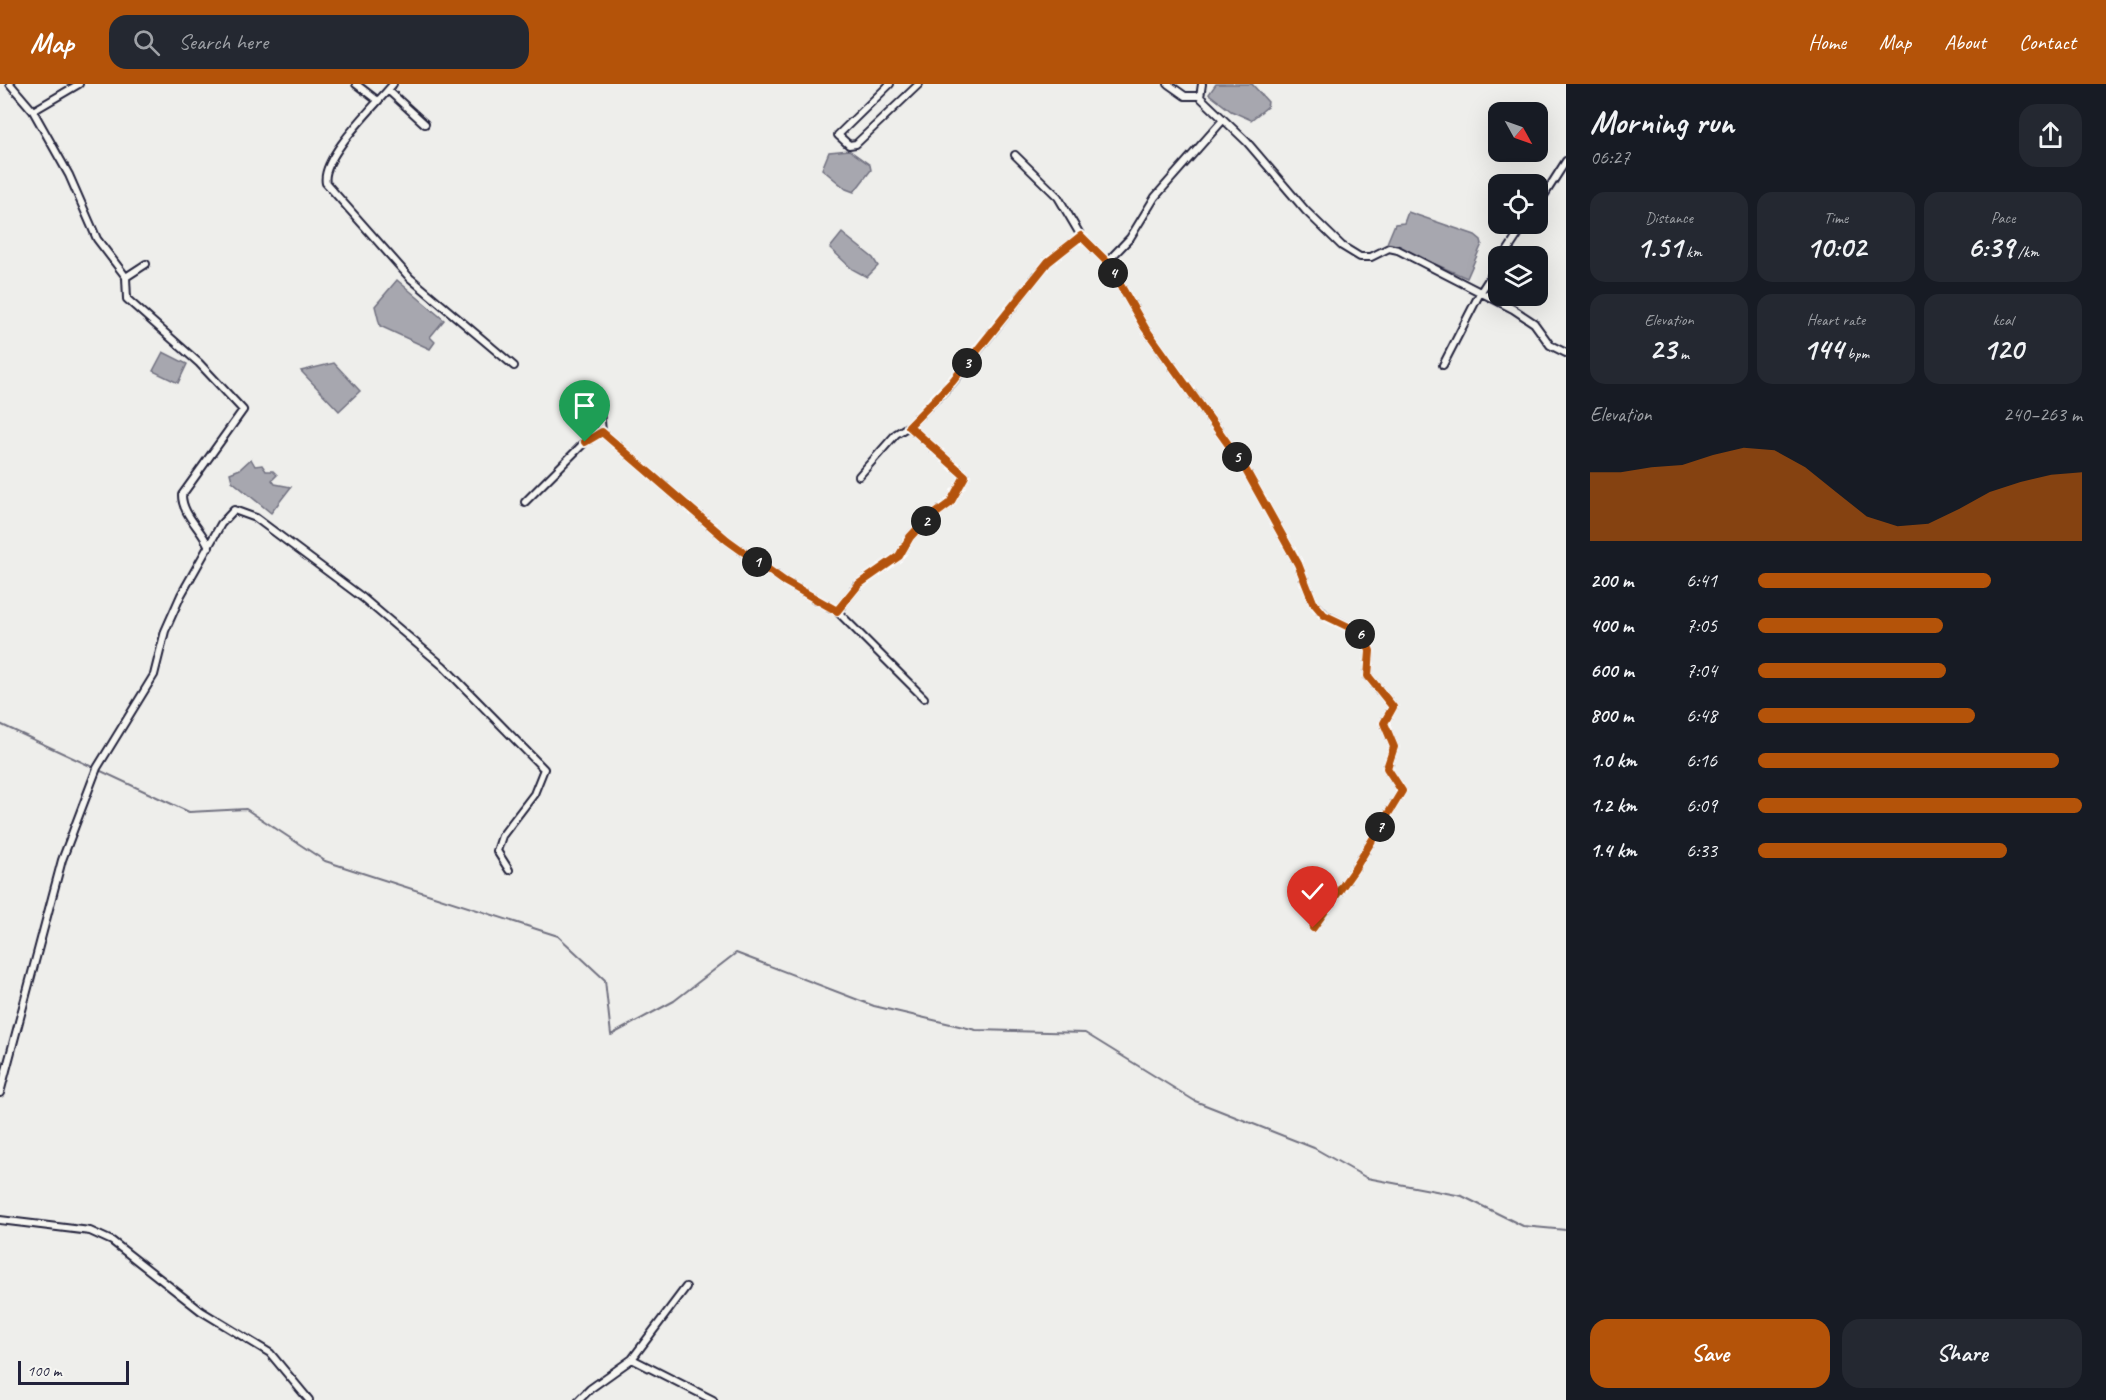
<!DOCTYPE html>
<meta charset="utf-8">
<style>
body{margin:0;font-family:Caveat,sans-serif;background:#242831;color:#f1f3f6;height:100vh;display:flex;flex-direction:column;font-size:22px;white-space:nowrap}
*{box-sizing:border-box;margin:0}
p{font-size:20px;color:#9ea1a6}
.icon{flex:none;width:33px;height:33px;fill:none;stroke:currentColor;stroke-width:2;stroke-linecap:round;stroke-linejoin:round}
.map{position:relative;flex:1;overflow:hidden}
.side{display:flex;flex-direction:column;background:#171b24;width:540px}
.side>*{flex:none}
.needle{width:39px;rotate:130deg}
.controls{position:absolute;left:1488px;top:18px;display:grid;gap:12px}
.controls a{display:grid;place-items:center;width:60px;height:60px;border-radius:12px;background:#171b24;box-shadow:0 6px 24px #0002;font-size:30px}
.scale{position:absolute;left:18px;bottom:15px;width:111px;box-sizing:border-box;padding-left:6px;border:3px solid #22223b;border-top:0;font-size:16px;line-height:21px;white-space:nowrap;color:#22223b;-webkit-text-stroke:4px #f6f6f2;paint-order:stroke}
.pin{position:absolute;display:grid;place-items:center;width:51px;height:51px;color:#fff;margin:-62px -26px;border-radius:50% 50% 50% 0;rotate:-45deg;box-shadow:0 0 6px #0007}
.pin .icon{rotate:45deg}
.km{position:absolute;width:30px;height:30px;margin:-15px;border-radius:50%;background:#222;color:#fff;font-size:16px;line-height:30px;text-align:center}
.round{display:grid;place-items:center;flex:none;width:63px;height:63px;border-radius:18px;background:#242831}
.head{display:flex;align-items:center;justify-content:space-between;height:102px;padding:0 24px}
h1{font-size:33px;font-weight:700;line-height:45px}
.stats{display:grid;grid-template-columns:repeat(3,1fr);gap:9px;height:102px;padding:6px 24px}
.stats div{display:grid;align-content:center;border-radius:15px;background:#242831;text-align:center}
.stats b{font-size:30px;font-weight:700}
.stats small{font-size:16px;font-weight:400}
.stats p{font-size:16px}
.chart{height:168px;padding:12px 24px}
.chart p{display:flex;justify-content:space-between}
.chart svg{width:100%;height:108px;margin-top:6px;fill:#b45309;opacity:.7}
.button{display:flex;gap:12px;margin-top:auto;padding:12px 24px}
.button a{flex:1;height:69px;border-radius:18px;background:#b45309;color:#fff;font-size:24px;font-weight:700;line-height:69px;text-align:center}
.button a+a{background:#242831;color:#f1f3f6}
ul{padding:0 24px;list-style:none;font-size:20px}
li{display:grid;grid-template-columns:96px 72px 1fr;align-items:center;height:45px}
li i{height:15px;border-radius:8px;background:#b45309}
header{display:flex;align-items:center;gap:36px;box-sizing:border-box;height:84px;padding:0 30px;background:#b45309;color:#fff}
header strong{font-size:28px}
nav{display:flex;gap:33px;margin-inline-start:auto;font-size:21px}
.search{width:420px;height:54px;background:#242831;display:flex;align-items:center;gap:15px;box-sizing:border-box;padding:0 21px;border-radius:18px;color:#9ea1a6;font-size:22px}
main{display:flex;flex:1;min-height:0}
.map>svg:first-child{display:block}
</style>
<header>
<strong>Map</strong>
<div class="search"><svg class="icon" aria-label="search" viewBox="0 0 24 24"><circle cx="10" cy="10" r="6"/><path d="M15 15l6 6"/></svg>Search here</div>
<nav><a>Home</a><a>Map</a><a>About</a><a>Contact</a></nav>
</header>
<main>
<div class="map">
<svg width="1566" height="1316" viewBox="0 0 1566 1316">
<rect width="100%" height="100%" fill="#eeeeeb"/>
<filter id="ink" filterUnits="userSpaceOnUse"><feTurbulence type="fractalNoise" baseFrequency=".0167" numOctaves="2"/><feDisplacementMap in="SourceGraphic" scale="12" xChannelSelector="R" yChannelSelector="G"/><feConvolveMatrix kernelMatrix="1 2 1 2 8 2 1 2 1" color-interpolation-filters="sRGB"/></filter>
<g filter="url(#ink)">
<path fill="#a7a7af" stroke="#727281" stroke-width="1.5" d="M 1216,0 L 1252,0 L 1268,18 L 1267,23 L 1251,36 L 1231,27 L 1209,10 Z
M 849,66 L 870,81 L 871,86 L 854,108 L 846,105 L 822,85 L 829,68 Z
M 1408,128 L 1475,151 L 1481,156 L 1482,160 L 1467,194 L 1387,159 L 1395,140 L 1404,139 Z
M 842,149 L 873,174 L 878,182 L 867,193 L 852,185 L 830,164 Z
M 397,196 L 444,236 L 430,253 L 435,258 L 430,265 L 380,242 L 375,222 Z
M 163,268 L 187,280 L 178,299 L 153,287 Z
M 334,279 L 360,307 L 339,327 L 301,287 Z
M 251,375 L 255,382 L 262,381 L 266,387 L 273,387 L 277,391 L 272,396 L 275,400 L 291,403 L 271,429 L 232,397 L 230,389 L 240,385 Z"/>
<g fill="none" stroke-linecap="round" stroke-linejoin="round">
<path stroke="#727281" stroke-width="2" d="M 0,640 L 189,728 L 246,725 L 325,777 L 558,852 L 605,896 L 611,951 L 674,917 L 736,869 L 874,922 L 976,946 L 1085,949 L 1195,1017 L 1314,1064 L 1367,1094 L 1462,1112 L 1523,1142 L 1566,1146"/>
<g stroke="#22223b" stroke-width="10">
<path id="minor" d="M 10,0 L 33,27 L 69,91 L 97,155 L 126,193 L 127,215 L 199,279 L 243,326 L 182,411 C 182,431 202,445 209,463
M 356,0 L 378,17
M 393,0 C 377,20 320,74 326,99 L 410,194 L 514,282
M 890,0 L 838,51 L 849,61 L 856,60 L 919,0
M 1168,0 L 1185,12 L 1200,12
M 1202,0 L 1200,13 L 1247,58 L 1306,127 L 1342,162 L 1360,173 L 1371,173 L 1389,164 L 1398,166 L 1513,225 L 1534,239 L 1550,261 L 1566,269
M 388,6 L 425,40
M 33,27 L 79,0
M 1015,71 L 1058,113 L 1081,152 L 1107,178 L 1145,244 L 1243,381 L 1298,480 L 1313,518 L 1325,531 L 1355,546 L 1366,557 L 1370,567 L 1368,592 L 1393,623 L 1384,639 L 1394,663 L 1387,684 L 1402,707 L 1354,786 L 1313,844
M 1538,121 L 1566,77
M 1504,172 L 1525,140
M 1107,178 L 1130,154 L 1155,113 L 1223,36
M 126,193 L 146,180
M 1443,281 L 1480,209 L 1498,181
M 599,315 L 602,348 L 727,456 L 784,497 L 837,527 L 924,614
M 859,392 L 896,350 L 909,342 L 953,298 L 1048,178 L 1081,152
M 525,418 L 585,358 L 602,348
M 837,527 L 859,500 L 899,472 L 910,453 L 923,439 L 950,419 L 965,392 L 909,342
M 0,1009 L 62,776 L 97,684 L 154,591 L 165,547 L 181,511 L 221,440 L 234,426 L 256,434 L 363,514 L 443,582 L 544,685 L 534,710 L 502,752 L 497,767 L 509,786
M 0,1136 L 90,1147 L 112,1157 L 201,1227 L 270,1269 L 309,1316
M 632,1275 L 713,1316
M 579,1316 L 590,1305 L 632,1275 L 686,1203"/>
</g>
<use href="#minor" stroke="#f6f6f2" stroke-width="6"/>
</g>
</g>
<g fill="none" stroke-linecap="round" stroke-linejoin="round" filter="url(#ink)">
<g stroke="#fff" stroke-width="12">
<path id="route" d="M 585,358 L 602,348 L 727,456 L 784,497 L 837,527 L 859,500 L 899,472 L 910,453 L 923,439 L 950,419 L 965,392 L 909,342 L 952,298 L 1048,178 L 1081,152 L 1107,178 L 1145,244 L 1243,381 L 1298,480 L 1313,518 L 1324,531 L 1355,546 L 1366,557 L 1370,567 L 1368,592 L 1393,623 L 1384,639 L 1394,663 L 1387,684 L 1402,707 L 1354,786 L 1313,844"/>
</g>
<use href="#route" stroke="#b45309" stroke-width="8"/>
</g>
</svg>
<div class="controls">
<a><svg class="needle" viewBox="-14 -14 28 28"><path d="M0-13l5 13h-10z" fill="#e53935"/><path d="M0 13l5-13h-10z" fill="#9ea1a6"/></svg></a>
<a><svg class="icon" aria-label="locate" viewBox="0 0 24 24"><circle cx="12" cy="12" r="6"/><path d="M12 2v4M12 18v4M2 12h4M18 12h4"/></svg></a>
<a><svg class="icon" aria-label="layers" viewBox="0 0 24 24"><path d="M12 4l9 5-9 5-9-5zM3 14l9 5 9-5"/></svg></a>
</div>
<div class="scale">100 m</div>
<div class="pin" style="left:585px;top:358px;background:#1e9e55"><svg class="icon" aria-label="arrive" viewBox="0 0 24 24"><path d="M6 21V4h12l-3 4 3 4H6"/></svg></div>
<div class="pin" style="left:1313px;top:844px;background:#d93025"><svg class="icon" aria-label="check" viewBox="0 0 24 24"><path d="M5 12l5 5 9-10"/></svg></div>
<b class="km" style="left:757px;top:478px">1</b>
<b class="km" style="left:926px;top:437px">2</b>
<b class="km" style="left:967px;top:279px">3</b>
<b class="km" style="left:1113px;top:189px">4</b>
<b class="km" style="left:1237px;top:373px">5</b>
<b class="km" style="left:1360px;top:550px">6</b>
<b class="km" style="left:1380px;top:743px">7</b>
</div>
<section class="side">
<div class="head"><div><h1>Morning run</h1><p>06:27</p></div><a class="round"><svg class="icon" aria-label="share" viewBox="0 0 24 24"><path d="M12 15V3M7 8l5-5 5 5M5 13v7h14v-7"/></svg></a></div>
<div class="stats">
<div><p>Distance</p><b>1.51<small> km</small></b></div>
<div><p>Time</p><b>10:02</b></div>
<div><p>Pace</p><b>6:39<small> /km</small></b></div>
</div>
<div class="stats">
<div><p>Elevation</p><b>23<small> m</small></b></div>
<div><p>Heart rate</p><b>144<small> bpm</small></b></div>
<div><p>kcal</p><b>120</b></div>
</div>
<div class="chart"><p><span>Elevation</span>240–263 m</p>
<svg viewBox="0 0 160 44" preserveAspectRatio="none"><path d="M0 44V16L10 16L20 14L30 13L40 9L50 6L60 7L70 14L80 24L90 34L100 38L110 37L120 31L130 24L140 20L150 17L160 16V44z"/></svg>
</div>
<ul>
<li><b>200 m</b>6:41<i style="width:72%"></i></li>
<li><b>400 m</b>7:05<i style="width:57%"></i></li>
<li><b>600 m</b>7:04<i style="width:58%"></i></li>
<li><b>800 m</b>6:48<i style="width:67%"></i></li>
<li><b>1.0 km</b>6:16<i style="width:93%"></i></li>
<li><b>1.2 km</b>6:09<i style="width:100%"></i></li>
<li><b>1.4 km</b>6:33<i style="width:77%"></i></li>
</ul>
<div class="button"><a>Save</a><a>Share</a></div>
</section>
</main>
